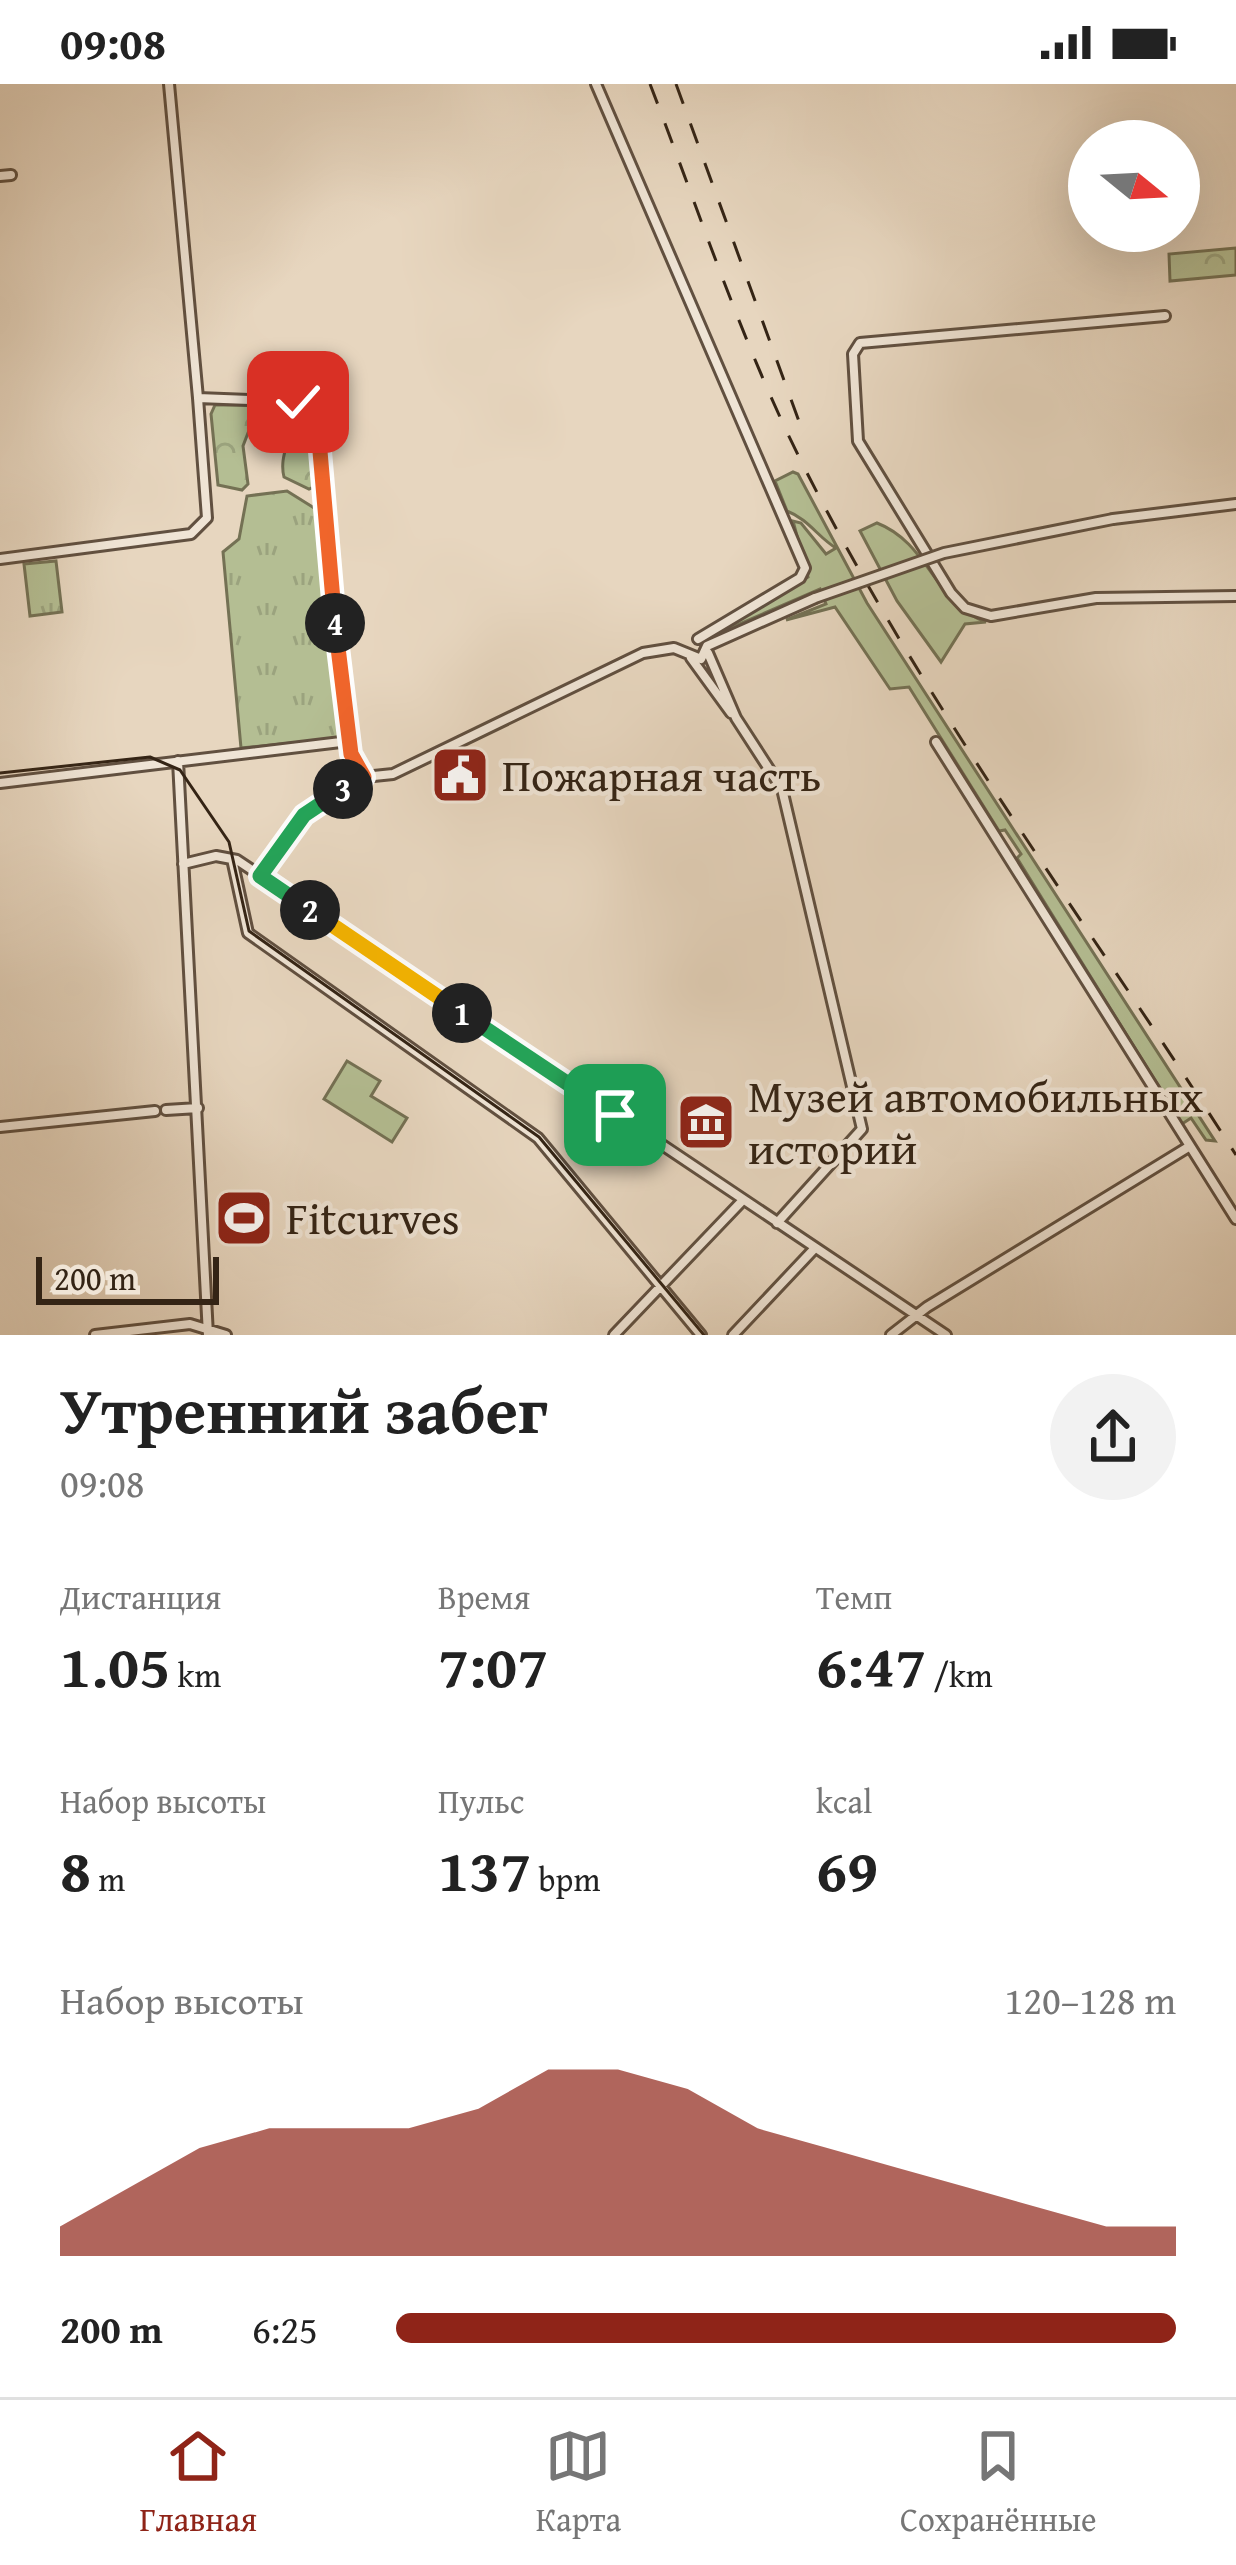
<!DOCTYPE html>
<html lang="ru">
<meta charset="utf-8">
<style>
body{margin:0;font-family:"Gentium Book Plus",serif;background:#f2f2f2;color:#222;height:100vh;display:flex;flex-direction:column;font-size:45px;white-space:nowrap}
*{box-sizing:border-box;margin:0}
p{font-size:39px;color:#767676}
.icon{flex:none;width:66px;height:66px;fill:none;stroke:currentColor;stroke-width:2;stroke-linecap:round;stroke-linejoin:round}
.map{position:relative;height:1251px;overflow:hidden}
.details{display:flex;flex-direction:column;background:#fff;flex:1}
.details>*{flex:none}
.needle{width:78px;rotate:108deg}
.buttons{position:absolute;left:1068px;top:36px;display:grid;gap:24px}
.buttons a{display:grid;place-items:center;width:132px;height:132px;border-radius:50%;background:#fff;box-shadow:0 12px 48px #0002;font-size:60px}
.scale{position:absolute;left:36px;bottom:30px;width:183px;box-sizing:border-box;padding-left:12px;border:6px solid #342415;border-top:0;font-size:33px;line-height:42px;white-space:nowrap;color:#342415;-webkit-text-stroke:9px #efe4d5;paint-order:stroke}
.pin{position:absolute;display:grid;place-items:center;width:102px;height:102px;color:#fff;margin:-51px;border-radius:24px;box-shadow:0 6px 18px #0006}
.km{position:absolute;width:60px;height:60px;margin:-30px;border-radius:50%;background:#222;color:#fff;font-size:33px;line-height:60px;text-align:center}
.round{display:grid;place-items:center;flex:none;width:126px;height:126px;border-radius:63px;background:#f2f2f2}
.headline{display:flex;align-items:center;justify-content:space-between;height:204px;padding:0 60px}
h1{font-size:66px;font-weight:700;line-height:90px}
.metrics{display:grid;grid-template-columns:repeat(3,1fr);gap:18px;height:204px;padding:12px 60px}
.metrics div{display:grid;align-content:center}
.metrics b{font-size:60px;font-weight:700}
.metrics small{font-size:33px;font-weight:400}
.metrics p{font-size:33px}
.chart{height:336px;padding:24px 60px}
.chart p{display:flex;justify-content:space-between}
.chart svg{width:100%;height:216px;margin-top:12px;fill:#8f2418;opacity:.7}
ul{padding:0 60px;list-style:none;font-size:39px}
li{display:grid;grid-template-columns:192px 144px 1fr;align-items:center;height:90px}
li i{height:30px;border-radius:15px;background:#8f2418}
.status{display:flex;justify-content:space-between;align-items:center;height:84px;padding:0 60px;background:#fff;direction:ltr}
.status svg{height:33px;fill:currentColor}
.tabs{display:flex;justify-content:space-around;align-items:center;height:168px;border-top:3px solid #e0e0e0;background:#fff;font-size:33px;color:#767676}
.tabs a{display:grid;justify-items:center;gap:6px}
.tabs .on{color:#8f2418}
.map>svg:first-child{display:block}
</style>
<div class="status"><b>09:08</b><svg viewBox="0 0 49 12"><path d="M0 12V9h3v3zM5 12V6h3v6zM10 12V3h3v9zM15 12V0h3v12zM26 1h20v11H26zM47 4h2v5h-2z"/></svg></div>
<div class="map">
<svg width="1236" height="1251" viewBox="0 0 1236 1251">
<defs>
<pattern id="forest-crowns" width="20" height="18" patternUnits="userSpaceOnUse" patternTransform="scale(3)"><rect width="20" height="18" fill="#b4be93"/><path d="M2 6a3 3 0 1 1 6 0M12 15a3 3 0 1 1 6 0" fill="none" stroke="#9ba37e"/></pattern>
<pattern id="park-tufts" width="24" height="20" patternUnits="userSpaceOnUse" patternTransform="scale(3)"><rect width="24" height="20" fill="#b4be93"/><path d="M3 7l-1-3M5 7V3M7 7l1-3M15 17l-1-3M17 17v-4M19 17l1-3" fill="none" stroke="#9ba37e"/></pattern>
</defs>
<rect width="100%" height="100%" fill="#e7d6bf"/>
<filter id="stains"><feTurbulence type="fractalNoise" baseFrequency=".00167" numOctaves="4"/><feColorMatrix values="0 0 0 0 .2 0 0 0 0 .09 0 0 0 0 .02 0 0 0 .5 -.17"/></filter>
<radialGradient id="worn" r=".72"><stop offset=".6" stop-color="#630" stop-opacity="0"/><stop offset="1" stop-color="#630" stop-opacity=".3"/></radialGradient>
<path fill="#b4be93" stroke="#747154" stroke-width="3" d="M 793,388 L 798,390 L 867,519 L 1215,1057 L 1206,1056 L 1191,1034 L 1182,1040 L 1017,774 L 1021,770 L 1005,746 L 999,747 L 909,603 L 890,605 L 835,523 L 786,536 L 826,520 L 820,505 L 712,552 L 808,493 L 793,437 L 801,439 L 826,470 L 836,464 C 819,454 808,435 787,427 L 775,397 Z
M 877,439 C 929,459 935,520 986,538 L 965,540 L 941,578 L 897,517 L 860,447 Z
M 347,977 L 380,997 L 371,1012 L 407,1034 L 392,1058 L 324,1015 Z"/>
<path fill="url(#forest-crowns)" stroke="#747154" stroke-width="3" d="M 1236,164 L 1236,191 L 1170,197 L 1169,170 Z
M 215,321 L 287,321 L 305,328 L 314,344 L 318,401 L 309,405 L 284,393 C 278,369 295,354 289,330 L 253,336 L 243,362 L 248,400 L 242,406 L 218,401 L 211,330 Z"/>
<path fill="url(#park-tufts)" stroke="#747154" stroke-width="3" d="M 287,407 L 319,427 L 340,654 L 241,664 L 223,468 L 239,455 L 247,412 Z
M 56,477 L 62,528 L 30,532 L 24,480 Z"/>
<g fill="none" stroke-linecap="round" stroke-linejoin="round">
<g stroke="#615040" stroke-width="14">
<path id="minor" d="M 169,0 L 198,314 L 298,318 L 316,338 L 345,631 L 353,679 L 364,693
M 596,0 L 805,484 L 800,494 L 698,555
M 0,92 L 11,91
M 1165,232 L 860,259 L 853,270 L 858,357 L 951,509 L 965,524 L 991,532 L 1096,514 L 1236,512
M 1113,435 L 1236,420
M 0,475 L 191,450 L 207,434 L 198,314
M 708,569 L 736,634 L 782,705 L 862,1045 L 777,1139
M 691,574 L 731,629
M 936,658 L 1236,1135
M 178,677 L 208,1251
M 0,699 L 349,657
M 232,775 L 248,849 L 538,1054 L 701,1251
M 183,780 L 216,772 L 237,776 L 946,1251
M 260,792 L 280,759 L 326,713 L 364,693 L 393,690 L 643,569 L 674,564 L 701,575 L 707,562 L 815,514
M 166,1026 L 198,1024
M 0,1043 L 155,1027
M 95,1251 L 190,1240 L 226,1251
M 614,1251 L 743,1116
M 733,1251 L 815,1164
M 891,1251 L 927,1223 L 1190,1062"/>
</g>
<use href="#minor" stroke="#efe4d5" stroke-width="8"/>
<path stroke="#342415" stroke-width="3" d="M 0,689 L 150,673 L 180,686 L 229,758 L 249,847 L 539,1053 L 704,1251"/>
<path stroke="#342415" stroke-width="3" stroke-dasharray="21 21" stroke-linecap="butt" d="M 650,0 C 699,127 741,257 802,379 C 924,622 1090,842 1236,1071
M 676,0 L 800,340"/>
<g stroke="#615040" stroke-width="14" stroke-linecap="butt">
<path id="minor-bridge" d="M 815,514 L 944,469 L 1113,435"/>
</g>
<use href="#minor-bridge" stroke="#efe4d5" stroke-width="8"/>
</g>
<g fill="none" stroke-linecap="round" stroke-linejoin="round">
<g stroke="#fff" stroke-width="24">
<path id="split-1" d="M 462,929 L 615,1031"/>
</g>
<g stroke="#fff" stroke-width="24">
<path id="split-2" d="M 310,826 L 462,929"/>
</g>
<g stroke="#fff" stroke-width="24">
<path id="split-3" d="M 310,826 L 260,792 L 304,731 L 343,705"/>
</g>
<g stroke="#fff" stroke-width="24">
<path id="split-4" d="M 335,539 L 351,670 L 364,693 L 343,705"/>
</g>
<g stroke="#fff" stroke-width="24">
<path id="split-5" d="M 319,356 L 335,539"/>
</g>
<g stroke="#fff" stroke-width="24">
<path id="split-6" d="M 298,318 L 311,327 L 319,356"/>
</g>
<use href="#split-1" stroke="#22a559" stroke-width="15"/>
<use href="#split-2" stroke="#f5b400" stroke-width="15"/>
<use href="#split-3" stroke="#22a559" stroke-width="15"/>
<use href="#split-4" stroke="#f0652b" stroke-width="15"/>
<use href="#split-5" stroke="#f0652b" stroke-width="15"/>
<use href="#split-6" stroke="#f5b400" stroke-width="15"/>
</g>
<defs>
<g id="civic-square" transform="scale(3)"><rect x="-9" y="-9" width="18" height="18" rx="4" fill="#8f2418" stroke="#efe4d5"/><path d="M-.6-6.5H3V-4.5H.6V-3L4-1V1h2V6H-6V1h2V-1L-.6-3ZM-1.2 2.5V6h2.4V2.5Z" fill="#fff"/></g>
<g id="museum-square" transform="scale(3)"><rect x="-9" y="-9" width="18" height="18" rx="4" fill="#8f2418" stroke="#efe4d5"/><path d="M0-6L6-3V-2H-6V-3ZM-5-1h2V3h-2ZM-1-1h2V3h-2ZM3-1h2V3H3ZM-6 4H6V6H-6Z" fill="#fff"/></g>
<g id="stadium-square" transform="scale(3)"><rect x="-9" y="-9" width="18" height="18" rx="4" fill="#8f2418" stroke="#efe4d5"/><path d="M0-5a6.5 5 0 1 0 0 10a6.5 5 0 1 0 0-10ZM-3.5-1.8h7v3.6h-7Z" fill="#fff"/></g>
</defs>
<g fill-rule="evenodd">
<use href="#civic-square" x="460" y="691"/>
<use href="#museum-square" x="706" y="1038"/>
<use href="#stadium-square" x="244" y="1134"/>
</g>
<g text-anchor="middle" stroke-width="9" stroke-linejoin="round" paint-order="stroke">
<g font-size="45" fill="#342415" stroke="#efe4d5" text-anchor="start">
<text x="502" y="707">Пожарная часть</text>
<text x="748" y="1028">Музей автомобильных<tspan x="748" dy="52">историй</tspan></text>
<text x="286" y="1150">Fitcurves</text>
</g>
</g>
<rect width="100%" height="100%" filter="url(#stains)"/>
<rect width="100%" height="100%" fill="url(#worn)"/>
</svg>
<div class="buttons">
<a><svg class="needle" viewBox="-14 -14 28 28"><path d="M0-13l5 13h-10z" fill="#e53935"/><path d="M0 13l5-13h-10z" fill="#767676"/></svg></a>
</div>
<div class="scale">200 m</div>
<div class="pin" style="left:615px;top:1031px;background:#1e9e55"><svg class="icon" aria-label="arrive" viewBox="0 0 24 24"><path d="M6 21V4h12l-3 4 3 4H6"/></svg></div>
<div class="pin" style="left:298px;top:318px;background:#d93025"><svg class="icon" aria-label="check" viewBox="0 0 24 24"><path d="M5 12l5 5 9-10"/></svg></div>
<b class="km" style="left:462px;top:929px">1</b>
<b class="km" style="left:310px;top:826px">2</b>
<b class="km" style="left:343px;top:705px">3</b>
<b class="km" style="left:335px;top:539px">4</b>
</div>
<section class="details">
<div class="headline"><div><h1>Утренний забег</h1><p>09:08</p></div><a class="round"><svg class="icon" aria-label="share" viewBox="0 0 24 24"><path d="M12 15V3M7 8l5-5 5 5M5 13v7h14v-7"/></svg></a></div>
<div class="metrics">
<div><p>Дистанция</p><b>1.05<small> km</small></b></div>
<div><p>Время</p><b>7:07</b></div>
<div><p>Темп</p><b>6:47<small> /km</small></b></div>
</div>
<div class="metrics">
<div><p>Набор высоты</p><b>8<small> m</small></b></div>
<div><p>Пульс</p><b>137<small> bpm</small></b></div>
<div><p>kcal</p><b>69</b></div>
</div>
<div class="chart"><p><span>Набор высоты</span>120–128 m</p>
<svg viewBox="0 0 160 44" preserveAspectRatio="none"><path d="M0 44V38L10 30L20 22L30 18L40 18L50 18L60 14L70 6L80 6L90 10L100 18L110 22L120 26L130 30L140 34L150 38L160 38V44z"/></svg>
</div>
<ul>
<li><b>200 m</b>6:25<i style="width:100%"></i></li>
</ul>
</section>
<nav class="tabs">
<a class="on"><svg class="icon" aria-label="home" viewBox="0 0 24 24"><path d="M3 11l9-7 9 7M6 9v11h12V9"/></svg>Главная</a>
<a><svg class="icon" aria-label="map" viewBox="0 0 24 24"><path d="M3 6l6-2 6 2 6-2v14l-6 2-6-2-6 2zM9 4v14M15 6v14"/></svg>Карта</a>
<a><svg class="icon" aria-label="saved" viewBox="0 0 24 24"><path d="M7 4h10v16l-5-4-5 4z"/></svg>Сохранённые</a>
</nav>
